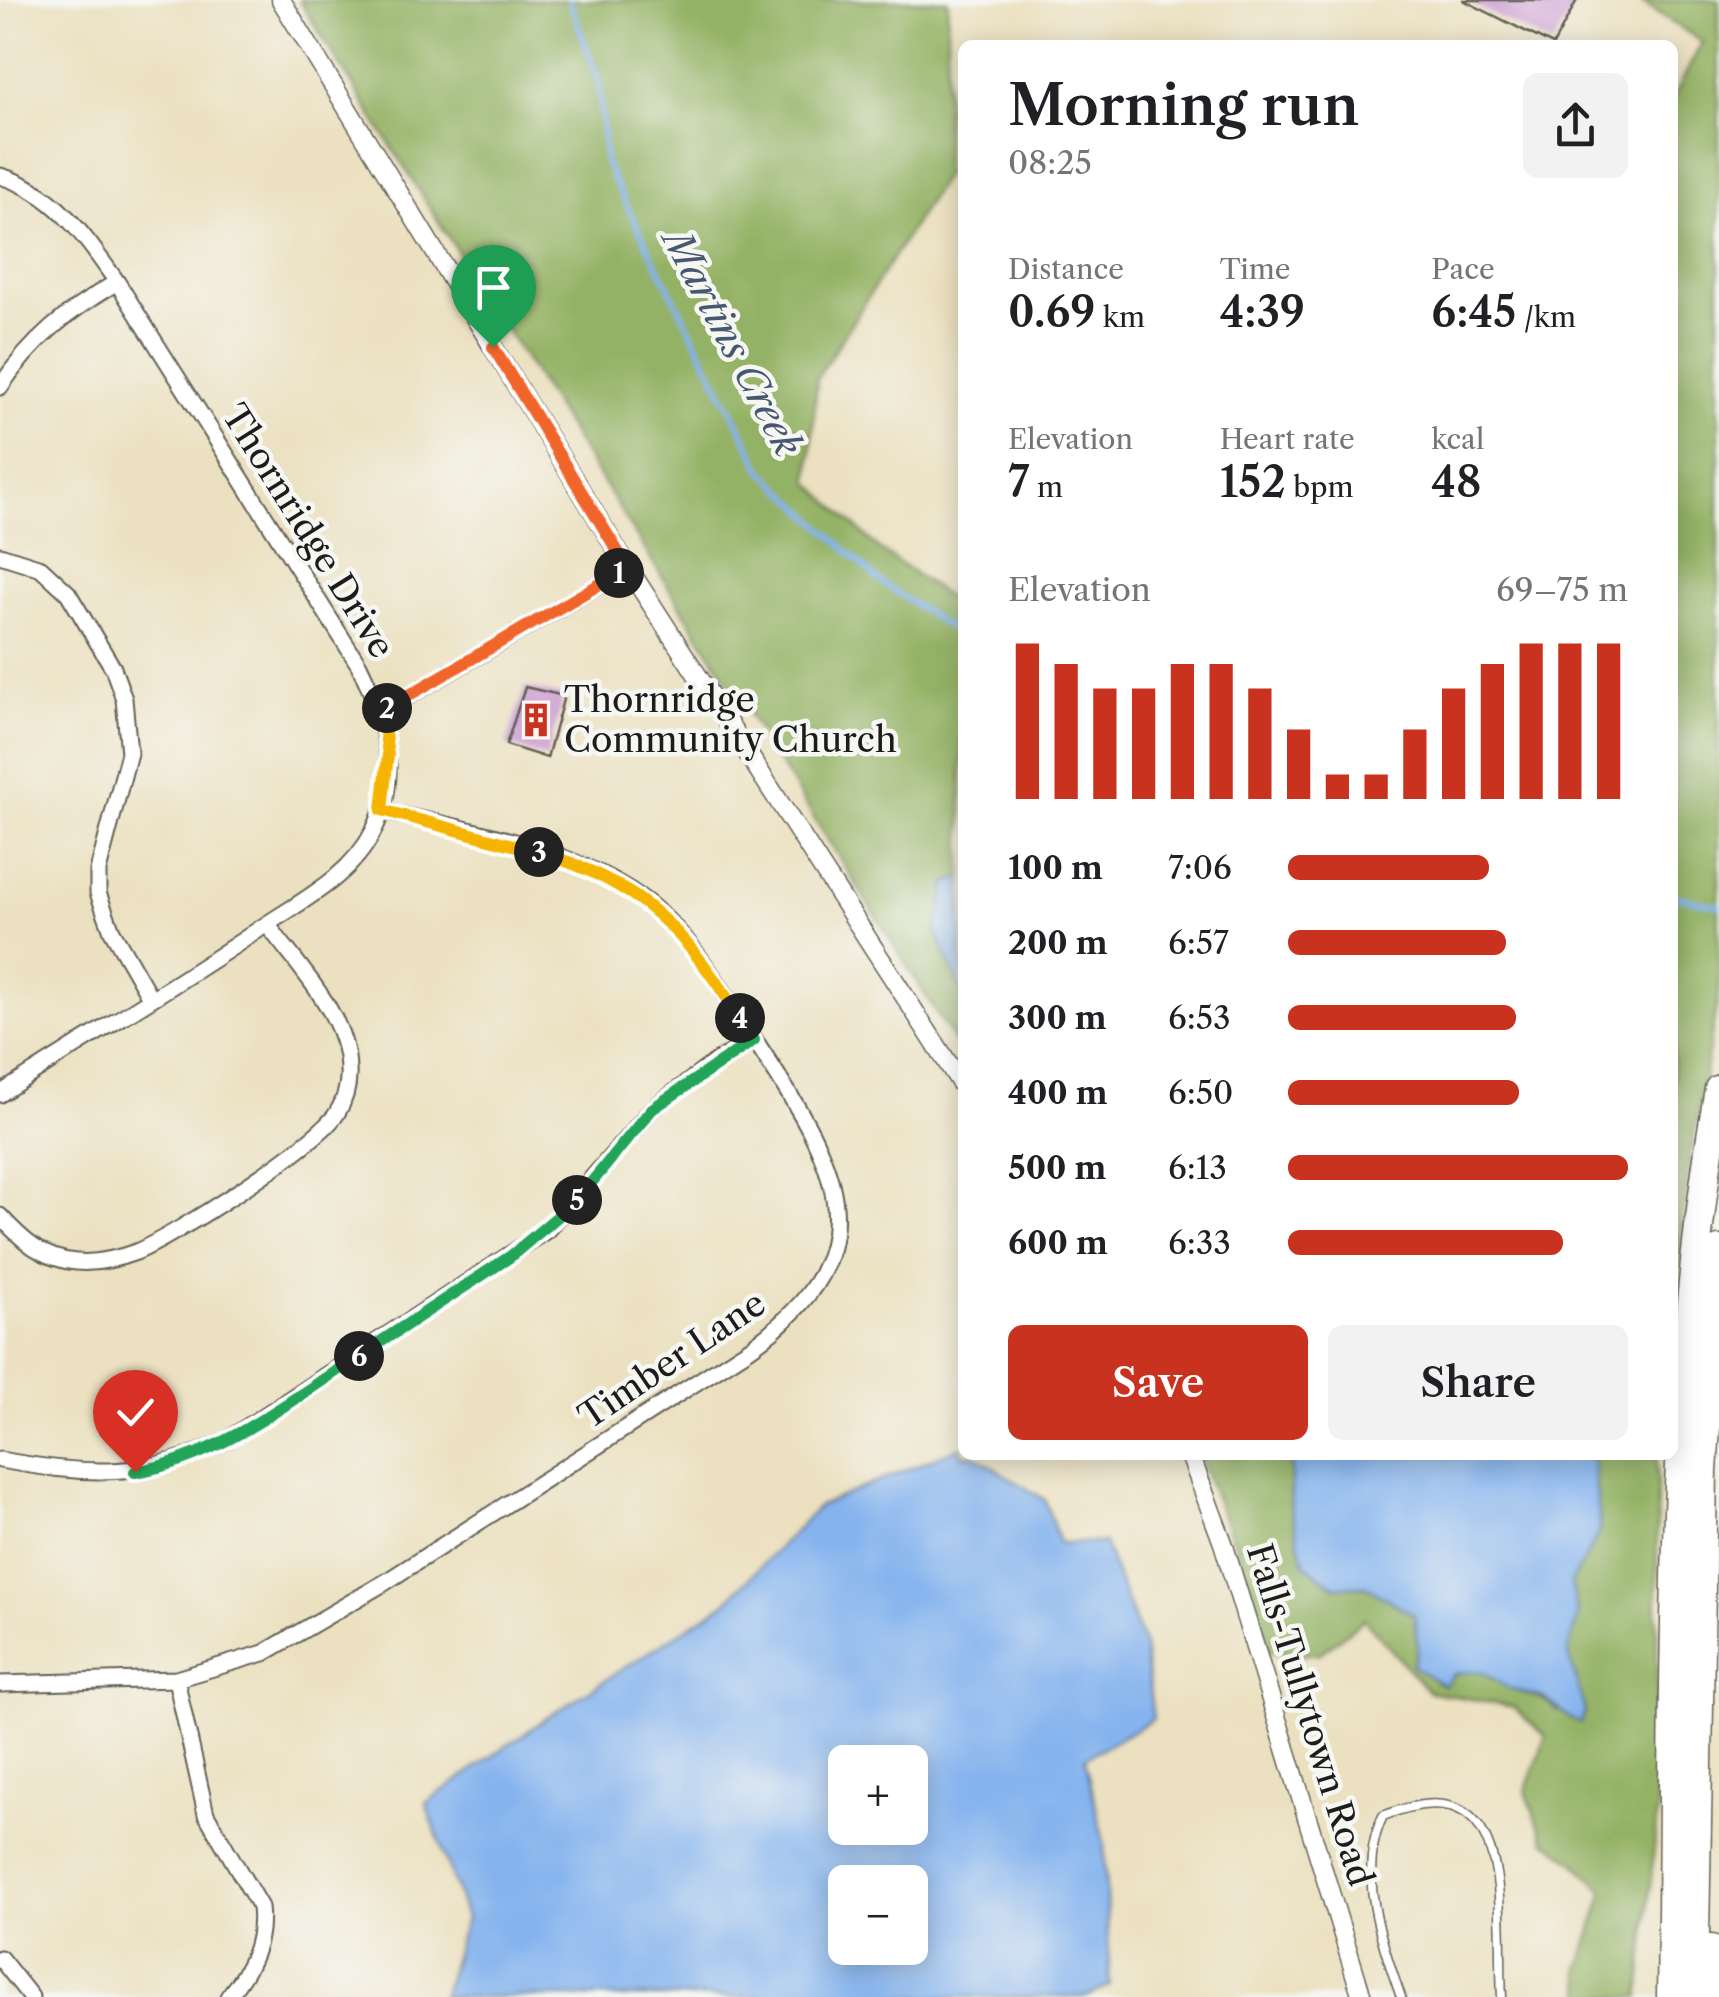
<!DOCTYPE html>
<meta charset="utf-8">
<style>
body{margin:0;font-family:"Libre Caslon Text",serif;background:#f2f2f2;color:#202124;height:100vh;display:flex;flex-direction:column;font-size:38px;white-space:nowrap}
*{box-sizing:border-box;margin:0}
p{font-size:32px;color:#757577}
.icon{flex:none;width:55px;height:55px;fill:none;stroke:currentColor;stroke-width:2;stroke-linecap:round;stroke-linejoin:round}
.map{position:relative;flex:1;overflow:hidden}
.drawer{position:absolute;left:958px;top:40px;width:720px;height:1420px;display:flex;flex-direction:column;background:#fff;border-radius:15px;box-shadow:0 5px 25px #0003}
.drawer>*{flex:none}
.controls{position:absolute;left:828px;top:1745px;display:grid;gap:20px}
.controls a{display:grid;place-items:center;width:100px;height:100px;border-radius:15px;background:#fff;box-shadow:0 5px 25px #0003;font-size:50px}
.pin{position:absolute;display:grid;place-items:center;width:85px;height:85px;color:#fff;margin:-102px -42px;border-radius:50% 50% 50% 0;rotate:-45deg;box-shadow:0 0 10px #0007}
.pin .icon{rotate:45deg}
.km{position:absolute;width:50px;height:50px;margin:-25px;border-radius:50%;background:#222;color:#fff;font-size:28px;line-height:50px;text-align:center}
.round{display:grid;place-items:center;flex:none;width:105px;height:105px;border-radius:15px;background:#f2f2f2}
.headline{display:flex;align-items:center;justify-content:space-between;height:170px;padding:0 50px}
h1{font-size:55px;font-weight:600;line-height:75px}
.metrics{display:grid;grid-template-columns:repeat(3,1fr);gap:15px;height:170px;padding:10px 50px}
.metrics div{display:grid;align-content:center}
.metrics b{font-size:42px;font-weight:600}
.metrics small{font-size:28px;font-weight:400}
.metrics p{font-size:28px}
.chart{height:280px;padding:20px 50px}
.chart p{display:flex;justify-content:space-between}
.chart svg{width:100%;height:180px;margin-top:10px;stroke:#c8321e;stroke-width:6}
.action{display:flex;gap:20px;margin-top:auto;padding:20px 50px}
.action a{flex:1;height:115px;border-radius:15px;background:#c8321e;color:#fff;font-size:40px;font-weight:600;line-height:115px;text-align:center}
.action a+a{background:#f2f2f2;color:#202124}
ul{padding:0 50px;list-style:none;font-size:32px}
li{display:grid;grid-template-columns:160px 120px 1fr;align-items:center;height:75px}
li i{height:25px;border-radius:12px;background:#c8321e}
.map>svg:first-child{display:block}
</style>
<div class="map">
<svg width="1719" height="1997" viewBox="0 0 1719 1997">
<rect width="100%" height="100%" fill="#f6f6f2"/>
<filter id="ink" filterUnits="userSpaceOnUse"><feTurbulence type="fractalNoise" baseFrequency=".01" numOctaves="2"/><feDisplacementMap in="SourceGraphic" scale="20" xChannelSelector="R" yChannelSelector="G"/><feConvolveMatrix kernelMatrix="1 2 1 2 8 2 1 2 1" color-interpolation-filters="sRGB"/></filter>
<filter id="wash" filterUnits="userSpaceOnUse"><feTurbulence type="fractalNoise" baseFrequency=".0048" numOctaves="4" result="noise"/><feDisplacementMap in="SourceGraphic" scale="40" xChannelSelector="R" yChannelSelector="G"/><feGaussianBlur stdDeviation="2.25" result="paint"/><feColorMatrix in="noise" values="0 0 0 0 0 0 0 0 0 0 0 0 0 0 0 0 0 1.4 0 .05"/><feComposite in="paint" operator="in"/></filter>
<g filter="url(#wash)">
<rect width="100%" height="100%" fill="#ebe0bf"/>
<path fill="#94b265" stroke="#586740" stroke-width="2.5" d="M 299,0 L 948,0 L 945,175 L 817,378 L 809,482 L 879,549 L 962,607 L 962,877 L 947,883 L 956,982 L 962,991 L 962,1053 Z
M 1639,0 L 1719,0 L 1719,992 L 1689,1164 L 1673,1314 L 1672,100 L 1702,42 Z
M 1198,1455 L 1291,1455 L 1291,1509 L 1335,1587 L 1366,1586 L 1414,1615 L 1418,1649 L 1444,1685 C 1471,1654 1488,1679 1514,1690 C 1532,1697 1544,1696 1557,1711 L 1585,1712 L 1568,1651 L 1578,1615 L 1571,1583 L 1600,1530 L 1592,1455 L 1657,1455 L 1657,1815 L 1640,1997 L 1584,1997 L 1579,1971 L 1604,1891 L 1574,1861 L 1545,1841 L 1526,1792 L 1546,1736 L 1513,1707 L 1428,1691 L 1364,1619 L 1319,1654 L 1270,1652 L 1239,1556 Z"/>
<path fill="#84b3ee" stroke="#506885" stroke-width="2.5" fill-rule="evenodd" d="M 962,877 L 962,991 L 936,931 L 947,883 Z
M 961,1447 L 962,1455 L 974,1455 L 1045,1500 L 1059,1543 L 1104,1543 L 1144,1646 L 1153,1719 L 1085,1758 L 1104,1842 L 1110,1985 L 1087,1997 L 442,1997 L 466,1917 L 426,1803 L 548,1717 L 725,1603 L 819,1506 ZM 910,1762 L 910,1828 L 845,1828 L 845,1762 ZM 910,1882 L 910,1948 L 845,1948 L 845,1882 Z
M 1291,1455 L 1592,1455 L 1601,1530 L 1571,1583 L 1578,1615 L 1568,1651 L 1585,1712 L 1580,1724 C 1566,1718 1555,1703 1542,1697 C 1530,1693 1515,1693 1504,1686 C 1482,1671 1482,1669 1454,1674 L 1444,1686 L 1412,1666 L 1418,1649 L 1414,1615 L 1366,1586 L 1336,1587 L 1304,1564 L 1291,1509 Z"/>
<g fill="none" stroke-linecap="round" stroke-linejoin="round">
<path stroke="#84b3ee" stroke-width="5" d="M 569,0 L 599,81 L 605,163 L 762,470 L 878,580 L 962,637
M 1672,895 L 1719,906"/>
</g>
<g id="blocks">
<path fill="#c793ce" d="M 1463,0 L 1577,0 L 1553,45 Z
M 525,687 L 564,696 L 547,758 L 506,745 Z"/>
</g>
</g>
<g filter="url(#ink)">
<use href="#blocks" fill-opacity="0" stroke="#646155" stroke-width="2.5"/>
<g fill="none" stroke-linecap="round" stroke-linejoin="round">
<g stroke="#646155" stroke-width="11">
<path id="service" d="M 1401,1997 C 1381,1942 1356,1870 1383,1816 C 1520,1760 1497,1916 1502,1997"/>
</g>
<g stroke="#646155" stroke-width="19">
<path id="minor" d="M 0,176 C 56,192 85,237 117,282 L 359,665 C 385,718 402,775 373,832 C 350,878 299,902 258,930 C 174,987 86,1038 0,1094
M 0,387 C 32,339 68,311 117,282
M 0,555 L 41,568 L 68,593 L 113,668 L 124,699 L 129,753 L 98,871 L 98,893 L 112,931 L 151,999
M 381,712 L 628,568
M 0,1216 C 22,1240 42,1259 76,1262 C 97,1264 117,1259 136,1252 C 173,1237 318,1144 337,1113 C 345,1100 349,1084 348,1069 C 347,1015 297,965 267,924
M 0,1460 C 86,1475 146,1480 227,1440 L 547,1230 L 652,1109 L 715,1062 L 755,1040
M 176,1679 L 206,1814 L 260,1907 C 264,1943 250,1969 228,1997
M 0,1684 L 176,1679 L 264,1653 L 384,1583 L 750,1348 C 897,1244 826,1150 749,1031 C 713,976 680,918 621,885 C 550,844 461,828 382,811
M 0,1958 L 31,1997"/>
</g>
<g stroke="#646155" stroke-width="21">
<path id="tertiary" d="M 281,0 L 628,568 L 962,1085
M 1190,1455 L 1223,1543 L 1362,1997"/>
</g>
<g stroke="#646155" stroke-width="31">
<path id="motorway" d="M 1711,1949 L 1715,1997
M 1671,1997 C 1676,1694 1666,1388 1719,1089
M 1694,1997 L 1703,1470 L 1719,1250"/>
</g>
<use href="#service" stroke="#fff" stroke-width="8"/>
<use href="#minor" stroke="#fff" stroke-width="15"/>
<use href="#tertiary" stroke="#fff" stroke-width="18"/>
<use href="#motorway" stroke="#fff" stroke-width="28"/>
</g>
</g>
<g fill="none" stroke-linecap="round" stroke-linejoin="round" filter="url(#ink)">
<g stroke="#fff" stroke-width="20">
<path id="split-1" d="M 493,347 L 628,568 L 619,573"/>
</g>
<g stroke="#fff" stroke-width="20">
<path id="split-2" d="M 387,708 L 619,573"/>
</g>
<g stroke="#fff" stroke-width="20">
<path id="split-3" d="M 387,708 L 382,712 L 388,755 L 382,810 L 539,852"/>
</g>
<g stroke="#fff" stroke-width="20">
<path id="split-4" d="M 539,852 C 642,883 684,930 740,1018"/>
</g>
<g stroke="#fff" stroke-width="20">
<path id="split-5" d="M 577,1200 L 652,1109 L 754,1040 L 740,1018"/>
</g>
<g stroke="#fff" stroke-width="20">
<path id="split-6" d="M 359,1356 L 511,1256 L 577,1200"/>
</g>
<g stroke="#fff" stroke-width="20">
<path id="split-7" d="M 135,1472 C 219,1458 288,1402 359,1356"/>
</g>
<use href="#split-1" stroke="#f0652b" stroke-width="12"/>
<use href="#split-2" stroke="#f0652b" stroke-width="12"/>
<use href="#split-3" stroke="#f5b400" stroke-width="12"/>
<use href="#split-4" stroke="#f5b400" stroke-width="12"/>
<use href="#split-5" stroke="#22a559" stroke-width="12"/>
<use href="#split-6" stroke="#22a559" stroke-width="12"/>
<use href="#split-7" stroke="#22a559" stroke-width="12"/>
</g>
<defs>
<g id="building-bare" transform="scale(2.7)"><path d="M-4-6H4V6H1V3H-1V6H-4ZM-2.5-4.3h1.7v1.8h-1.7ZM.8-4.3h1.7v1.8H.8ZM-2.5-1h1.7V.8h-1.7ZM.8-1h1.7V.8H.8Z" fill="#c8321e" stroke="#f6f6f2" stroke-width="2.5" paint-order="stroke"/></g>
</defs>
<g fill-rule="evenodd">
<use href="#building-bare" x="536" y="720"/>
</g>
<g text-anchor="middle" stroke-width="9" stroke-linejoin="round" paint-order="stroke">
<g font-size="35" fill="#1c1c1c" stroke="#f6f6f2">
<text transform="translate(308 531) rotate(58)" y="12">Thornridge Drive</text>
<text transform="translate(672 1360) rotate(-34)" y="12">Timber Lane</text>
<text transform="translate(1310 1715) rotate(73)" y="12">Falls-Tullytown Road</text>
</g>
<g font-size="35" fill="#1c1c1c" stroke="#f6f6f2" text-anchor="start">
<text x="564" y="712">Thornridge<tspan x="564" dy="40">Community Church</tspan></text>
</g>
<g font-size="38" font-style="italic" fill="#465870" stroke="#f6f6f2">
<text transform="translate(732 343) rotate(62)" y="13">Martins Creek</text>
</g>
</g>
</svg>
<div class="controls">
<a>+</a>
<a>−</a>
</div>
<div class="pin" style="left:493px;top:347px;background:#1e9e55"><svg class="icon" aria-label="arrive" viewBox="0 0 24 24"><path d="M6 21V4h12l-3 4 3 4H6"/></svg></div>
<div class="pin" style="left:135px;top:1472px;background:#d93025"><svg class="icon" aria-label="check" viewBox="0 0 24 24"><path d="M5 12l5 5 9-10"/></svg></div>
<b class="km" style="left:619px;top:573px">1</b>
<b class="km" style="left:387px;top:708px">2</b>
<b class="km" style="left:539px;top:852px">3</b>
<b class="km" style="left:740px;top:1018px">4</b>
<b class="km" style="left:577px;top:1200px">5</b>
<b class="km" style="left:359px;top:1356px">6</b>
<section class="drawer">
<div class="headline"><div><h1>Morning run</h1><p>08:25</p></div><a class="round"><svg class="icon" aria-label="share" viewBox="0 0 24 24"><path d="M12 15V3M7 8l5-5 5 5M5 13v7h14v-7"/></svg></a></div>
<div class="metrics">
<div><p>Distance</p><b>0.69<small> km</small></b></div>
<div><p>Time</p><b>4:39</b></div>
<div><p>Pace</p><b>6:45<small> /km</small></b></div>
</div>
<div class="metrics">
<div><p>Elevation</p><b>7<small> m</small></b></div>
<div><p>Heart rate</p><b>152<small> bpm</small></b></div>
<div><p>kcal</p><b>48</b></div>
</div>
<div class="chart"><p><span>Elevation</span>69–75 m</p>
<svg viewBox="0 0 160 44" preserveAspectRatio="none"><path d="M5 44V6M15 44V11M25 44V17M35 44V17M45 44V11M55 44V11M65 44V17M75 44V27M85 44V38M95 44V38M105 44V27M115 44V17M125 44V11M135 44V6M145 44V6M155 44V6"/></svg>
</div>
<ul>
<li><b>100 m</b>7:06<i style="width:59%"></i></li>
<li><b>200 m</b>6:57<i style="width:64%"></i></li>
<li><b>300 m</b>6:53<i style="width:67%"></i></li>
<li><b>400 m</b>6:50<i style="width:68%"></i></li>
<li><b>500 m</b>6:13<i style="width:100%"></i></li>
<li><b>600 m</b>6:33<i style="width:81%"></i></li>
</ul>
<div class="action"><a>Save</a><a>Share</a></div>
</section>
</div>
